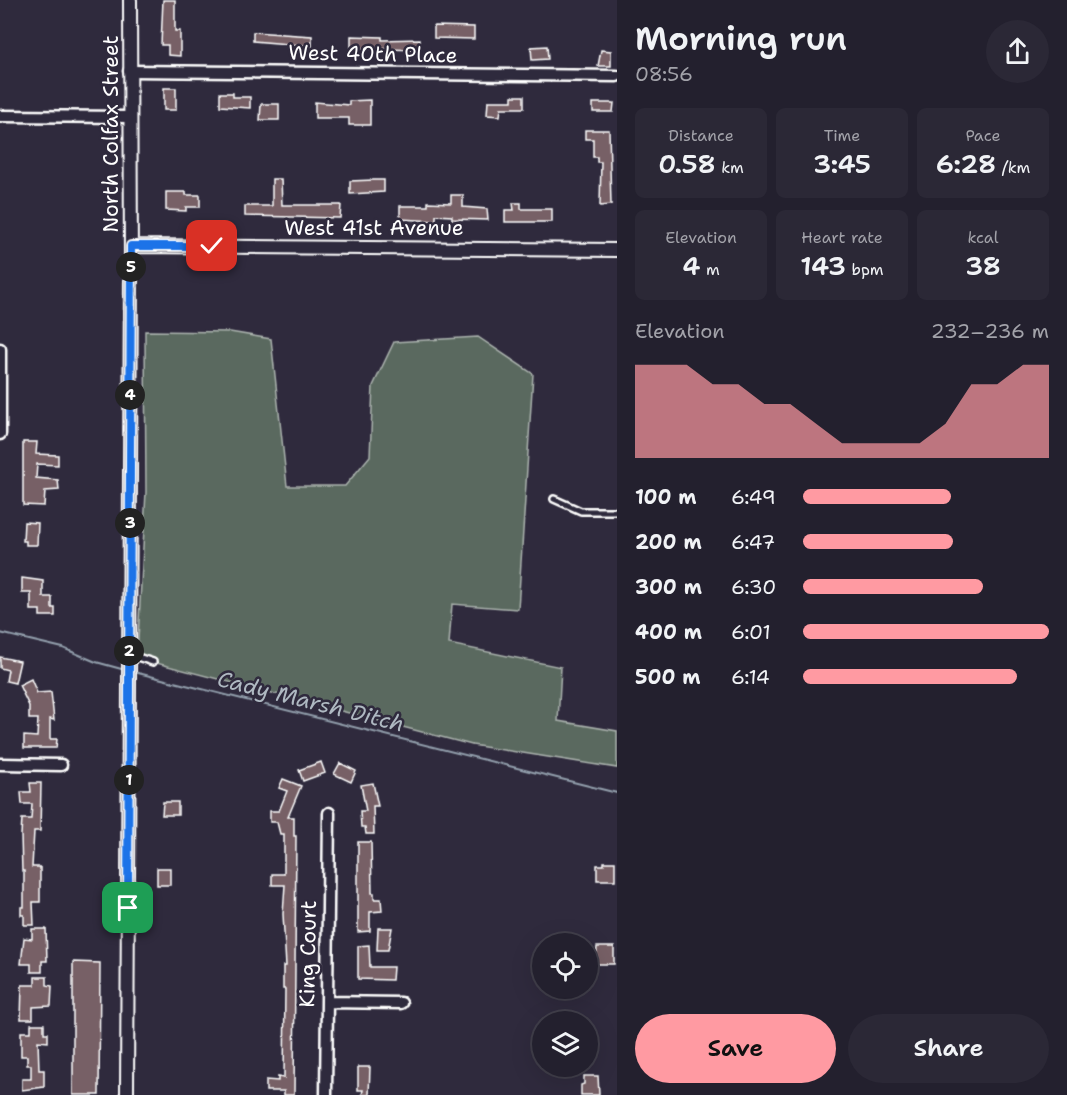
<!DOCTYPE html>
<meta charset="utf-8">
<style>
body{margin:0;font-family:"Shantell Sans",sans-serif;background:#2b2836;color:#f1f3f6;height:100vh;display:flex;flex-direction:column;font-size:22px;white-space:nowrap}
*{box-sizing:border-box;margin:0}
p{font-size:20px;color:#a3a3aa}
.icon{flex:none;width:33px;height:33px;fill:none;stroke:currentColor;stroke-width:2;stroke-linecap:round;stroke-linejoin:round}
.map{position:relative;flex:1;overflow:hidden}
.sheet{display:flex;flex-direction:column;background:#23202e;width:450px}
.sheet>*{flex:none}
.buttons{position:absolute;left:532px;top:933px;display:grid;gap:12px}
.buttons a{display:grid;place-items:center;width:66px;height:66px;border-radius:50%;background:#23202e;box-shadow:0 6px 24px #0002,0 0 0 2px #403e4a;font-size:30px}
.pin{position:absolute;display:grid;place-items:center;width:51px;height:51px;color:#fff;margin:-26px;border-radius:12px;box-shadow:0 3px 9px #0006}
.km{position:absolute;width:30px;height:30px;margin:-15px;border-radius:50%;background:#222;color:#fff;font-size:16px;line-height:30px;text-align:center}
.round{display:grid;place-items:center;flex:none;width:63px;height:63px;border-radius:32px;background:#2b2836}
.headline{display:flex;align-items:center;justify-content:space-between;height:102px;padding:0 18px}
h1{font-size:33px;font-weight:600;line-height:45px}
.metrics{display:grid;grid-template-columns:repeat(3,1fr);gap:9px;height:102px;padding:6px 18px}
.metrics div{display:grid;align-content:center;border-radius:9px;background:#2b2836;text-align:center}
.metrics b{font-size:26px;font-weight:600}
.metrics small{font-size:16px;font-weight:400}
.metrics p{font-size:16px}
.chart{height:168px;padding:12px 18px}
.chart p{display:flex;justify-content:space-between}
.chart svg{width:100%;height:108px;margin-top:6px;fill:#ff9aa2;opacity:.7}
.cta{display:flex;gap:12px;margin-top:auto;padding:12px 18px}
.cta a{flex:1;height:69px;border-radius:36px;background:#ff9aa2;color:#111;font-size:24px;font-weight:600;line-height:69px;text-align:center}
.cta a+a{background:#2b2836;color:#f1f3f6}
ul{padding:0 18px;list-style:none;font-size:20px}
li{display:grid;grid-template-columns:96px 72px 1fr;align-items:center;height:45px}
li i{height:15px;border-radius:8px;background:#ff9aa2}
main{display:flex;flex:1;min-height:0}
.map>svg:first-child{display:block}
</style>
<main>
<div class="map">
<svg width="617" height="1095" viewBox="0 0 617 1095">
<rect width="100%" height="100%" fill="#2f2a3d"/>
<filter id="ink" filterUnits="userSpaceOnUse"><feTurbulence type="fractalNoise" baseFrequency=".0167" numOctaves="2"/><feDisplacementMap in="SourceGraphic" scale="12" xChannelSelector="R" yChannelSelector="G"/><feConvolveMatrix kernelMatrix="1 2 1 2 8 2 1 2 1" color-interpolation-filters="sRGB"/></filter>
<g filter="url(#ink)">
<path fill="#5a695f" stroke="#acb4af" stroke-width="1.5" d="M 145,331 L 230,332 L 271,339 L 287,486 L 345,486 L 370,456 L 373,386 L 394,342 L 478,337 L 533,374 L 518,609 L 452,604 L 449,644 L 561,667 L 558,721 L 617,731 L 617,768 L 472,745 L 137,658 L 146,492 Z"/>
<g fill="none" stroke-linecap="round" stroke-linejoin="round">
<path stroke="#94a1ae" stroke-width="2" d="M 0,633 L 63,648 L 96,662 L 125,670
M 134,672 L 617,793"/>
</g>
<path fill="#776066" stroke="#fff" stroke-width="1.5" d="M 163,0 L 175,0 L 175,31 L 180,31 L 180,56 L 168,55 L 168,45 L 161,45 Z
M 434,26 L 474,27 L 474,39 L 434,38 Z
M 253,32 L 312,36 L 312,46 L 253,41 Z
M 351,36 L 382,37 L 382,40 L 420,39 L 420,50 L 351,48 Z
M 547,46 L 548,59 L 532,60 L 531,47 Z
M 601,50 L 611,51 L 611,66 L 598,66 Z
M 164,88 L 176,88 L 176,110 L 164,110 Z
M 220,93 L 233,93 L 233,97 L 250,97 L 250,108 L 220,106 Z
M 512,96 L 524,96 L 524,108 L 501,108 L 500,116 L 487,115 L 488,101 L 512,101 Z
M 370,100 L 370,125 L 349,125 L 349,118 L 315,118 L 315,102 L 349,105 L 349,101 Z
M 593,103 L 614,103 L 613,112 L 593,112 Z
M 261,104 L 279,104 L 279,120 L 260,120 Z
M 585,130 L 609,130 L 611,205 L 600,206 L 601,162 L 597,162 L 597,157 L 593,157 L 593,139 L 585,139 Z
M 272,179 L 281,179 L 282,205 L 341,205 L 340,218 L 245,216 L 245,206 L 272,206 Z
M 374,180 L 384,180 L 384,192 L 350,194 L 350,181 Z
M 166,192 L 186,192 L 186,195 L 200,195 L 200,207 L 186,207 L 186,211 L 166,210 Z
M 451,195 L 463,195 L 463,207 L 487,209 L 488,220 L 452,219 L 452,216 L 436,215 L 436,221 L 400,219 L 400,206 L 428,206 L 428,202 L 451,203 Z
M 513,203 L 521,203 L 521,209 L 552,209 L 552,222 L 505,222 L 505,210 L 514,210 Z
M 23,442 L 37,442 L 36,454 L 58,455 L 58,465 L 37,464 L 36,478 L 58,480 L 59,490 L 45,491 L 44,506 L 23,505 Z
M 24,522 L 38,523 L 37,545 L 26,545 L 26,541 L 23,541 Z
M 22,578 L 43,581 L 43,597 L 52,597 L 52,608 L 55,608 L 55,616 L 40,616 L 40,610 L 31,610 L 31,593 L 22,593 Z
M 0,657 L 20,661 L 15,683 L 6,681 L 8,670 L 0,668 Z
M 31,679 L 37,693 L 51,692 L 54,720 L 50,719 L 50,739 L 57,739 L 56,748 L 24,748 L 24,736 L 37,737 L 38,719 L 29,719 L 29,706 L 19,685 Z
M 321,762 L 325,773 L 303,781 L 299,770 Z
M 340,763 L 356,771 L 351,782 L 334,774 Z
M 283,779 L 301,786 L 288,817 L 294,817 L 294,836 L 296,836 L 294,1095 L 284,1095 L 284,1091 L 266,1091 L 266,1080 L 278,1081 L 278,1077 L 284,1078 L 285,989 L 283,989 L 283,966 L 286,966 L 283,914 L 285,885 L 272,885 L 272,874 L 284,874 L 284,834 L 280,834 L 277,822 L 270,822 L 270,811 L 279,811 L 287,791 L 279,788 Z
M 30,783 L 41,783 L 40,831 L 34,831 L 32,867 L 40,867 L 40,902 L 33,902 L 34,925 L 24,925 L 24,915 L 21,915 L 21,907 L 24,907 L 24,871 L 22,871 L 21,835 L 22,819 L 31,819 L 32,804 L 22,804 L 21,792 L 31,792 Z
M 373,783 L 378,806 L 373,806 L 374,834 L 366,834 L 365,827 L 361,827 L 360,811 L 366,811 L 361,785 Z
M 163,802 L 178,802 L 178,815 L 162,815 Z
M 358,842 L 371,842 L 372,893 L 374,893 L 374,899 L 381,899 L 382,911 L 370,912 L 370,931 L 358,932 Z
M 604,862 L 615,862 L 615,880 L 597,880 L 597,865 L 604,865 Z
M 157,868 L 170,868 L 170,885 L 157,885 Z
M 378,928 L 392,928 L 388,950 L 377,950 Z
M 32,929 L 46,929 L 47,961 L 42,961 L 42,972 L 31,972 L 31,964 L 21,964 L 24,938 L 32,939 Z
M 369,945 L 370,967 L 393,967 L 392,980 L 358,979 L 358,946 Z
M 597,947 L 614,947 L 614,964 L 596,964 Z
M 73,962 L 100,963 L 99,1095 L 73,1095 Z
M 35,977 L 47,977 L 47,985 L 52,986 L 51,1006 L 33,1007 L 33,1019 L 21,1019 L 22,985 L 35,985 Z
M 31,1024 L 44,1024 L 44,1033 L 48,1033 L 48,1042 L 38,1041 L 39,1070 L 44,1070 L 44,1087 L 22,1090 L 22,1079 L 31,1079 L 31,1065 L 27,1065 L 27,1056 L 21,1056 L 21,1032 L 31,1032 Z
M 358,1067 L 370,1067 L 369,1095 L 362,1095 L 363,1090 L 358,1090 Z
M 584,1076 L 598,1076 L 599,1095 L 581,1095 L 581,1085 L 584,1084 Z"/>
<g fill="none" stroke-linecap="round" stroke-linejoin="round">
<g stroke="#fff" stroke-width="10">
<path id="service" d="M 554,499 L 581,511 L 617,511
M 131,655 L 153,662"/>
</g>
<g stroke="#fff" stroke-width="15">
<path id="minor" d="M 129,71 L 617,76
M 0,116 L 130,117
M 0,349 L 0,434
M 0,764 L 61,765
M 327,1002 L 401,1003
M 326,1095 L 329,813"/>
</g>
<g stroke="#fff" stroke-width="16">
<path id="tertiary" d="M 131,246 L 617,250
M 127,1095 L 131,267 L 130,0"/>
</g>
<use href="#service" stroke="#2f2a3d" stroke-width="5"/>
<use href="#minor" stroke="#2f2a3d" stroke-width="10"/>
<use href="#tertiary" stroke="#2f2a3d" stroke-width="12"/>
</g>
</g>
<g fill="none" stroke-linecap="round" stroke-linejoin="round" filter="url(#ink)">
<g stroke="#fff" stroke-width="12">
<path id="route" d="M 128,908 L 131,246 L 212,246"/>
</g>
<use href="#route" stroke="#1a73e8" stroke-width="8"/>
</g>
<g text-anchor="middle" stroke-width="5" stroke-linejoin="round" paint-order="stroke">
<g font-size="21" fill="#fff" stroke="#2f2a3d">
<text transform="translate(373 54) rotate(1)" y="7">West 40th Place</text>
<text transform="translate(111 134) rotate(-90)" y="7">North Colfax Street</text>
<text x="374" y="235">West 41st Avenue</text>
<text transform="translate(308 954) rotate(-89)" y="7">King Court</text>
</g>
<g font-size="22" font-style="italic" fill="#afb9c2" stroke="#2f2a3d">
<text transform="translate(311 701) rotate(14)" y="8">Cady Marsh Ditch</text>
</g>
</g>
</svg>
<div class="buttons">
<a><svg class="icon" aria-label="locate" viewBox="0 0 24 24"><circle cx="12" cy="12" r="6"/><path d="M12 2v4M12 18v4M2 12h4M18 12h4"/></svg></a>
<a><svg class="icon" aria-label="layers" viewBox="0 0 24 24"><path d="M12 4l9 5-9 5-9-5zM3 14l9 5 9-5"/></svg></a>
</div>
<div class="pin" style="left:128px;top:908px;background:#1e9e55"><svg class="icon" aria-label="arrive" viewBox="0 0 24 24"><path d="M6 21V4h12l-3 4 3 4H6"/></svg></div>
<div class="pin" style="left:212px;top:246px;background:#d93025"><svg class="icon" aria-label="check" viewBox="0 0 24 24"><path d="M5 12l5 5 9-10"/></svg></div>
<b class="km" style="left:129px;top:780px">1</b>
<b class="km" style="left:129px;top:651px">2</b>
<b class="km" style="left:130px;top:523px">3</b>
<b class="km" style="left:130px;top:395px">4</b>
<b class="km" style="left:131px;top:267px">5</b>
</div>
<section class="sheet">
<div class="headline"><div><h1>Morning run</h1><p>08:56</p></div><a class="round"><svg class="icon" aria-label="share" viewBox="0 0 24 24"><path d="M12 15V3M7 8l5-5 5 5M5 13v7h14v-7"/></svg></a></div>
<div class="metrics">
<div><p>Distance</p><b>0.58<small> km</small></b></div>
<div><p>Time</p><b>3:45</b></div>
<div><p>Pace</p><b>6:28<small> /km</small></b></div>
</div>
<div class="metrics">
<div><p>Elevation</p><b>4<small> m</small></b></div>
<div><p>Heart rate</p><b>143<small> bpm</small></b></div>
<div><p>kcal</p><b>38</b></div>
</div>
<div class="chart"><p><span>Elevation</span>232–236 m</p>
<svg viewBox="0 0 160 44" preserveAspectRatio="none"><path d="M0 44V6L10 6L20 6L30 14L40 14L50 22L60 22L70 30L80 38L90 38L100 38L110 38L120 30L130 14L140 14L150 6L160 6V44z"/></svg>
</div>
<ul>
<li><b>100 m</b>6:49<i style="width:60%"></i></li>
<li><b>200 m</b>6:47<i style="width:61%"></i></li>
<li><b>300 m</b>6:30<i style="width:73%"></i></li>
<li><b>400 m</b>6:01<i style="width:100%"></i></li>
<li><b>500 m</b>6:14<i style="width:87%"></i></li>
</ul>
<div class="cta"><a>Save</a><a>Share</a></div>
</section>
</main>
